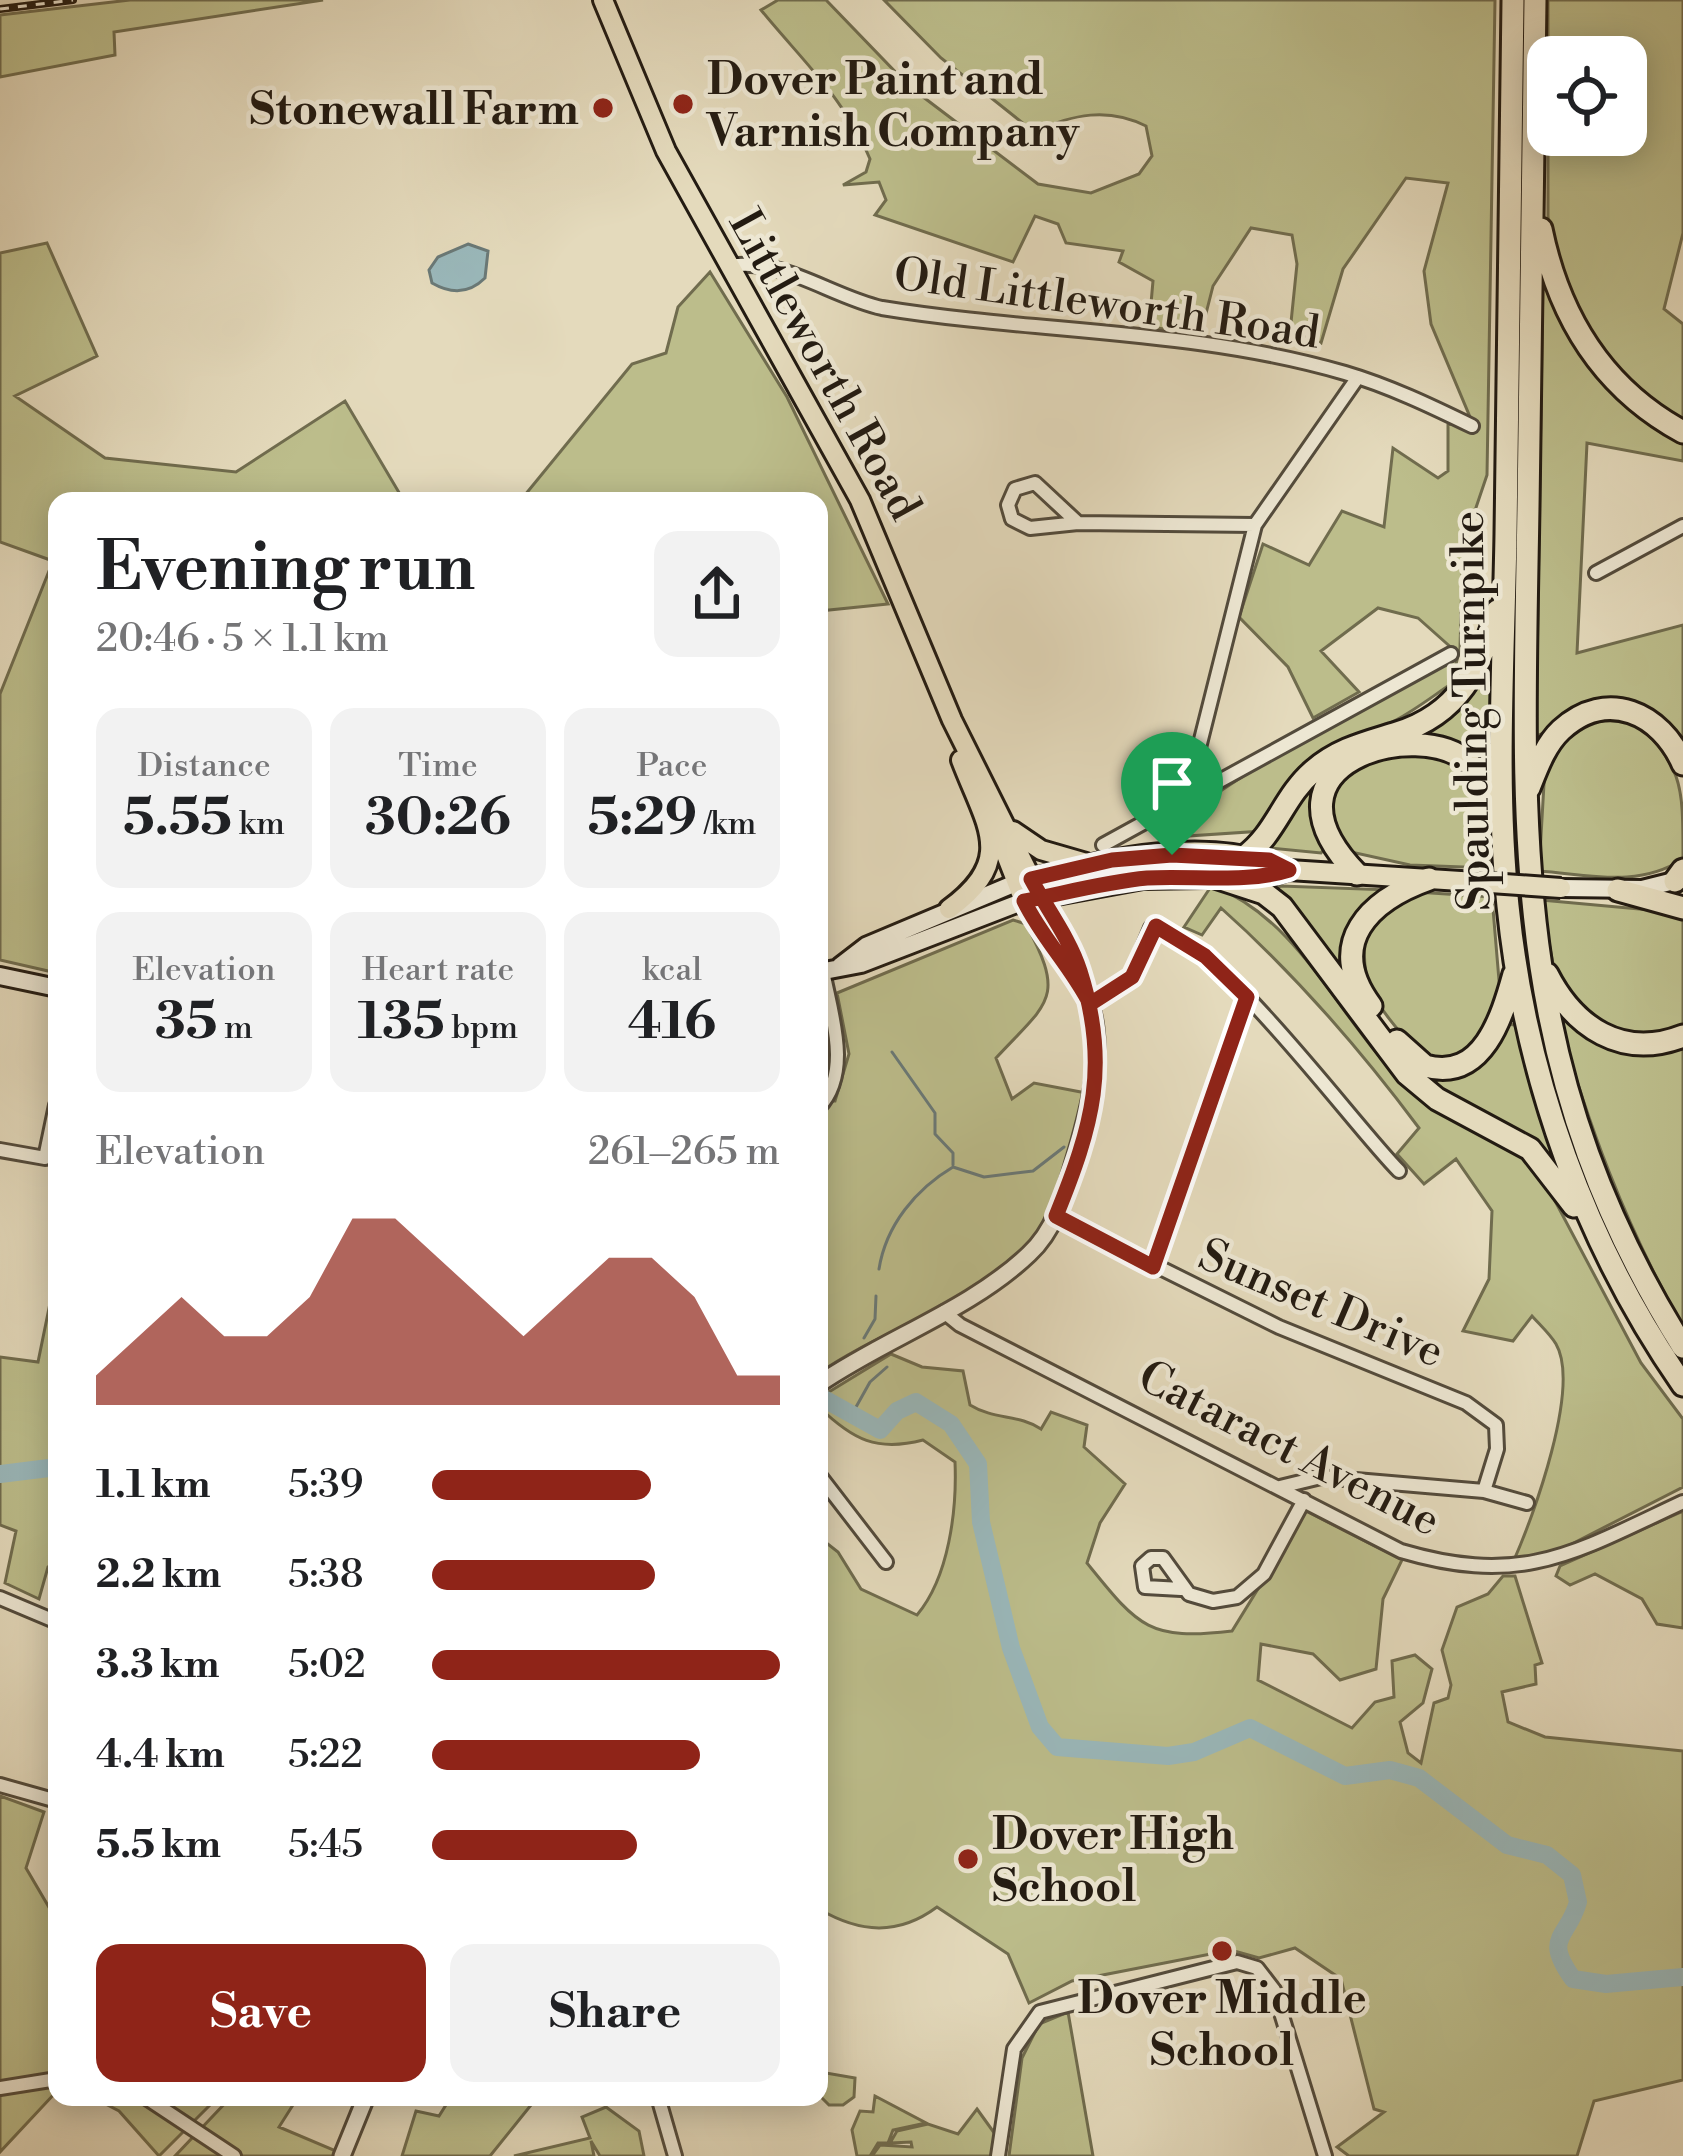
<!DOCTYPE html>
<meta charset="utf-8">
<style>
body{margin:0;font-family:"Libre Bodoni",serif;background:#f2f2f2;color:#202124;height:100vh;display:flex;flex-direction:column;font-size:45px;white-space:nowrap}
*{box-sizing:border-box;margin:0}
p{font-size:39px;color:#757577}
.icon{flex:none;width:66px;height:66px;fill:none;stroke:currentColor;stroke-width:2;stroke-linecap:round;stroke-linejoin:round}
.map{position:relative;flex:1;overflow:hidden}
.side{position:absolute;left:48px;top:492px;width:780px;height:1614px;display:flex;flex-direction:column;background:#fff;border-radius:24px;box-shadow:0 6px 30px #0003}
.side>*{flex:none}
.controls{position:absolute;left:1527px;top:36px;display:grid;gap:24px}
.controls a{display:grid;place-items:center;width:120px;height:120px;border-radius:24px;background:#fff;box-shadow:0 6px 30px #0003;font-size:60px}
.pin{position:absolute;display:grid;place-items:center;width:102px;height:102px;color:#fff;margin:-123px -51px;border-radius:50% 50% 50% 0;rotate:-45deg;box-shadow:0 0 12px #0007}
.pin .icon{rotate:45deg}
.round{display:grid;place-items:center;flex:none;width:126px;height:126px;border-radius:24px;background:#f2f2f2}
.summary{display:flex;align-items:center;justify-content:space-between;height:204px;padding:0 48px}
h1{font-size:66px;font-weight:800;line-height:90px}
.metrics{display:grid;grid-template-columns:repeat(3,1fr);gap:18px;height:204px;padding:12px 48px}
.metrics div{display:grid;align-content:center;border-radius:24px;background:#f2f2f2;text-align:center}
.metrics b{font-size:51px;font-weight:800}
.metrics small{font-size:33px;font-weight:400}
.metrics p{font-size:33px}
.chart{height:336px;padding:24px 48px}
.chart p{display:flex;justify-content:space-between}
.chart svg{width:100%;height:216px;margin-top:12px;fill:#8f2418;opacity:.7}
.cta{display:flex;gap:24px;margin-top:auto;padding:24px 48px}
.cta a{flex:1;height:138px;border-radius:24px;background:#8f2418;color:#fff;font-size:48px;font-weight:800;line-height:138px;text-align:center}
.cta a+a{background:#f2f2f2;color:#202124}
ul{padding:0 48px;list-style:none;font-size:39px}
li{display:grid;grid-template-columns:192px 144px 1fr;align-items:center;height:90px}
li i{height:30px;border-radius:15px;background:#8f2418}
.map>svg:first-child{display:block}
</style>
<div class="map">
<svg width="1683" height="2156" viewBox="0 0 1683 2156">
<rect width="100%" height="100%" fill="#e4dabc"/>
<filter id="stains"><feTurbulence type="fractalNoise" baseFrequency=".00167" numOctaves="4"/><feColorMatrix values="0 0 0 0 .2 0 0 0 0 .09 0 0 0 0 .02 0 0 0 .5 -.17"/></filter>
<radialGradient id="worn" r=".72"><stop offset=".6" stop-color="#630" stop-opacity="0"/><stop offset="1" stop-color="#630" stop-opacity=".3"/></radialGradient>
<path fill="#bcbd8b" stroke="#706c4e" stroke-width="3" d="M 130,0 L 323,0 L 114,32 L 115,55 L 0,77 L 0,15 Z
M 778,0 L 826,0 L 910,87 L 1038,184 L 1091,193 L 1139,174 L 1152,156 L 1146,126 C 1108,107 1073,114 1034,132 L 941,58 L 884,0 L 1495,0 L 1487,475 L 1463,546 L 1460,648 L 1451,684 C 1433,696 1415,710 1396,720 C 1331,754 1293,758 1263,831 L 1187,836 L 1193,809 L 1257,767 L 1447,663 L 1455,651 L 1418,618 L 1378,608 L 1321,651 L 1359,692 L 1313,718 L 1288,667 L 1239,617 L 1263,544 L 1309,565 L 1342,511 L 1384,527 L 1393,448 L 1438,478 L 1448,471 L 1448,425 L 1470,417 L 1431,324 L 1424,271 L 1448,183 L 1406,178 L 1343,269 L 1321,343 L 1290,332 L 1297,264 L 1292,235 L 1251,228 L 1213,286 L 1200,337 L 1149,326 L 1153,281 L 1119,262 L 1123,251 L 1066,243 L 1058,224 L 1035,216 L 1013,262 L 875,215 L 886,200 L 879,182 L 843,185 L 866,172 L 870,159 C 847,101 800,58 761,10 Z
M 1548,0 L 1683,0 L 1683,233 L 1664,309 L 1683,324 L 1683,422 C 1609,381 1554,303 1548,216 L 1548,61 L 1548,135 L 1626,135 L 1626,57 L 1548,57 Z
M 47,243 L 97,356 L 15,396 L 105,458 L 236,472 L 345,401 L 404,501 L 57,501 L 57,973 L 0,960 L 0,694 L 53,561 L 0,542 L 0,253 Z
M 710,272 L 787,397 L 888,604 L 819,611 L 819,501 L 520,501 L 632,364 L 666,353 L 678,307 Z
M 1543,275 L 1559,308 L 1683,437 L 1683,461 L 1587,443 L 1577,653 L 1683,625 L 1683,749 L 1628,703 L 1536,736 Z
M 1483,671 L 1493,672 L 1492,780 C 1471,770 1463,743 1433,738 C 1372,729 1286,778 1326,847 L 1321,853 L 1269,848 C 1325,709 1413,771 1483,671 Z
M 1628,714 C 1683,768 1683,779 1683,859 C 1637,889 1587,874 1539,871 L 1545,766 L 1577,723 Z
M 1416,747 L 1460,758 L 1485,800 L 1490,868 L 1410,865 L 1342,850 L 1325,801 L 1342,772 Z
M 1212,885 C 1303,922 1337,1018 1404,1083 C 1445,1124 1494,1132 1537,1167 L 1641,1363 L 1683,1419 L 1683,1487 L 1558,1551 L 1514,1560 C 1533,1517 1581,1387 1556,1344 C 1550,1334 1540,1325 1532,1316 L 1513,1341 L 1463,1331 L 1489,1279 L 1492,1211 L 1456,1159 L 1424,1184 L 1397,1154 L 1419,1128 C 1360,1049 1295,974 1221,908 L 1202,935 L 1184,927 Z
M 1281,886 L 1391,890 L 1363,916 L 1360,994 L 1405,1055 L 1435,1073 L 1506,1024 L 1515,1025 L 1558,1166 L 1428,1085 L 1272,891 Z
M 1416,892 L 1492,897 L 1500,992 L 1490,1029 L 1456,1061 L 1418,1054 C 1381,1008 1354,987 1368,924 Z
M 1541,900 L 1683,913 L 1683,1028 L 1662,1036 L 1604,1030 L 1556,980 Z
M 1013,920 L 1026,924 C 1066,999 1049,1001 996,1058 L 1012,1099 L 1034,1083 L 1086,1093 C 1075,1134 1069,1181 1047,1218 C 1002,1297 890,1323 819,1373 L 819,1101 L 835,1101 L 849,1054 L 837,993 Z
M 1561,1009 L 1574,1023 L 1683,1041 L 1683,1327 C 1625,1225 1587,1123 1556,1010 Z
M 57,1269 L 57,1561 L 48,1567 L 39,1599 L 5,1583 L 16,1531 L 0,1525 L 0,1357 L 38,1362 Z
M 891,1354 L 922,1367 L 963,1371 L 970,1405 C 994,1420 1019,1414 1041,1429 L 1051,1412 L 1087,1425 L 1084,1447 L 1125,1484 L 1100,1523 L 1087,1563 C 1138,1626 1148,1641 1232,1631 L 1306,1511 L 1402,1560 L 1383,1599 L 1376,1669 L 1340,1680 L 1313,1654 L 1261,1644 L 1258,1680 L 1352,1728 L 1375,1702 L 1394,1697 L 1392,1661 L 1415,1655 L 1432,1669 L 1423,1703 L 1400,1722 L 1408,1753 L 1421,1763 L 1434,1703 L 1448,1698 L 1451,1685 L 1442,1650 L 1457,1607 L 1488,1594 L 1503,1576 L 1515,1576 L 1542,1663 L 1535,1665 L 1536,1684 L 1502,1692 L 1508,1722 L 1545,1737 L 1683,1751 L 1683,2080 L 1594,2101 L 1577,2156 L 1349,2156 L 1337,2147 L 1384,2112 L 1374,2109 L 1341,1979 L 1295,1948 L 1259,1958 L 1231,1950 L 1072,1981 L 1029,2003 L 1008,1954 L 937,1907 C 898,1936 860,1933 819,1909 L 819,1537 L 838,1552 L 861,1589 L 917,1615 C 949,1577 957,1510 955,1462 L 923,1440 C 877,1452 853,1440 819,1407 L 819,1398 Z
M 1683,1511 L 1683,1628 L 1657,1624 L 1642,1599 L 1595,1574 L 1570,1585 L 1556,1576 L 1560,1566 Z
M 0,1796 L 44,1812 L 26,1868 L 50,1909 L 57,1904 L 57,2091 L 0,2152 Z
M 1068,2012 L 1093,2156 L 1009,2156 L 1022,2058 L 1039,2024 Z
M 819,2064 L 820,2072 L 855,2078 L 854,2097 L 843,2105 L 829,2105 L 819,2095 Z
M 875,2096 L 926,2123 L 893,2130 L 888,2143 L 878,2143 L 870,2156 L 857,2156 L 852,2130 L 860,2111 L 873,2112 Z
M 92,2097 L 218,2097 L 159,2156 L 119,2111 Z
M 231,2097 L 298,2097 L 279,2127 L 336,2151 L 334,2156 L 175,2156 Z
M 451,2097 L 530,2097 L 531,2105 L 490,2156 L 402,2156 L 416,2111 L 439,2116 Z
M 606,2107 L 639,2131 L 644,2156 L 600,2156 L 591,2141 L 594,2156 L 514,2156 L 590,2138 L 582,2117 Z
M 977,2109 L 995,2134 L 992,2156 L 872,2156 L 880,2145 L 912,2147 L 911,2142 L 890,2143 L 897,2131 L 928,2124 L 958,2134 Z"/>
<path fill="#9ab8bb" stroke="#6a7977" stroke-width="3" d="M 468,244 L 488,251 L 485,278 C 469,294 451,294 432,283 L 429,270 L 438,257 Z"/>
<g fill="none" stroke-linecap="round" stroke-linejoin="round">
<path stroke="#6a7977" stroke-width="3" d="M 892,1052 L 935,1113 L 935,1134 L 953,1153 L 953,1165
M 879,1269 C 886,1225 916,1189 953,1167 L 984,1177 L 1033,1171 L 1064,1147
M 864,1338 L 875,1319 L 876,1296
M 851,1416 L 870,1382 L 887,1367"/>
<path stroke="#9ab8bb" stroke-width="18" d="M 826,1400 L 880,1430 L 897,1411 L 916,1402 L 951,1424 L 978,1464 L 981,1522 L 1011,1648 L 1040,1727 L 1057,1747 L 1168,1756 L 1194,1752 L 1250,1728 L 1345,1776 L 1390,1770 L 1419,1778 L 1507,1845 L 1547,1855 L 1572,1875 L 1578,1902 C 1568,1939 1542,1936 1573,1979 L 1606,1984 L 1683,1977
M 0,1474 L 57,1467"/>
<g stroke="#534b3c" stroke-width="18">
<path id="minor" d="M 730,266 C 781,257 832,297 882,308 C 1035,333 1195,329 1345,373 C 1389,386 1431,406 1472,426
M 1035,483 L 1078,523 L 1030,528 L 1012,519 L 1008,505 L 1015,489 Z
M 1078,523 L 1255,525
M 1596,573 L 1683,526
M 1103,845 L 1451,654
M 1172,855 L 1255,525 L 1358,377
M 1089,1003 L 1131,977 L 1151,928 C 1209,927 1352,1124 1399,1171
M 819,1107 C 852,1072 831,1014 823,971
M 0,1150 L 45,1158 L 56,1105
M 1056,1216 L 1279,1327 L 1466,1403 L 1496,1425 L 1497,1449 L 1484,1491 L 1321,1477 L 1280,1487
M 1153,1267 L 1247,997
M 944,1312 L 960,1325 L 1401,1551 C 1523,1587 1574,1553 1683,1502
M 819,1475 L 886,1562
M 1484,1491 L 1527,1503
M 1181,1589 L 1145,1587 L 1142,1566 L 1151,1558 L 1163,1558 L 1189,1594 L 1213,1601 L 1237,1597 L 1264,1574 L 1304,1500
M 0,1598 L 57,1622
M 0,1785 L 57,1801
M 0,2088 L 57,2079
M 145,2097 L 234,2156
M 658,2097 L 675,2156
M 998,2156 L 1014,2049 L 1040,2012 L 1237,1962 L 1257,1968 L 1274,1990 L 1325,2156"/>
</g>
<g stroke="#534b3c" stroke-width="21">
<path id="tertiary" d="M 1024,901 L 1082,990
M 819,1384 C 886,1338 970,1310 1029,1254 C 1054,1231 1064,1197 1073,1165 C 1110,1043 1105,1009 1041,898
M 342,2156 L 366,2097"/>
</g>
<g stroke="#231b12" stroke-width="22">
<path id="secondary" d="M 1561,888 L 1642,889 L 1682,879
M 840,966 L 866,946 L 1016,883
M 819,972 L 861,964 L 1024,901
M 0,976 L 57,988"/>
</g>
<g stroke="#231b12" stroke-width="24">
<path id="primary" d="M 603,0 L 666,151 L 860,500 L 952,720 L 1041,898
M 996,829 L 1024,901 L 1143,879 L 1266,877 L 1289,870 L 1476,882
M 1013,831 L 1041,850 L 1086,863
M 1024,881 C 1102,859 1212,833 1289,870
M 949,909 C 1017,859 986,826 961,760"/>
</g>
<g stroke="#231b12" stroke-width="27">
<path id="motorway" d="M 1513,0 C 1511,178 1508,356 1506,534 C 1504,657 1495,783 1508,906 C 1525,1076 1585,1244 1683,1385
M 1535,0 C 1532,169 1531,338 1528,507 C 1523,824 1506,1065 1683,1347
M 1541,229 C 1559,317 1602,388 1683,432
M 1529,788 C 1537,768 1545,745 1561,730 C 1607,688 1661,713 1683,764
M 1244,857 C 1276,834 1283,797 1313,771 C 1338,749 1365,743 1397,733 C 1459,714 1480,669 1497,611
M 1357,874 C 1248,762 1420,716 1469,763 C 1485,779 1489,801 1496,822
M 1212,876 L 1264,893 L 1282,907 L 1407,1074 L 1437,1099 L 1530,1149 L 1574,1206
M 1675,881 L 1683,870
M 1618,890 L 1683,908
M 1547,974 C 1574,1027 1622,1060 1683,1036
M 1371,1006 C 1324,943 1370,900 1429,879
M 1397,1041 L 1425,1066 C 1483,1082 1502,1017 1514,974"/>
</g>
<use href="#minor" stroke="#ede7d3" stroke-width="12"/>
<use href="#tertiary" stroke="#ede7d3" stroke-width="15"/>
<use href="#secondary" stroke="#ede7d3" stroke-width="16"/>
<use href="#primary" stroke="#e4dabc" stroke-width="18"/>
<use href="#motorway" stroke="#e4dabc" stroke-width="21"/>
<g stroke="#231b12" stroke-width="8">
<path id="rail" d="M 0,9 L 73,0"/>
</g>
<use href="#rail" stroke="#ede7d3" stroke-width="3" stroke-dasharray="9" stroke-linecap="butt"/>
<g stroke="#231b12" stroke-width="24" stroke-linecap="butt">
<path id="primary-bridge" d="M 1476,882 L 1561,888"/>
</g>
<use href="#primary-bridge" stroke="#e4dabc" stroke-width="18"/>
</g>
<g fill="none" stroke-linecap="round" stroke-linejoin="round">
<g stroke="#fff" stroke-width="24">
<path id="route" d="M 1172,855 L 1112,860 L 1031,879 C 1047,909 1070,939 1080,971 C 1110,1065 1093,1125 1056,1216 L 1153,1267 L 1247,997 L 1205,956 L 1156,926 L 1132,977 L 1090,1004 C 1072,968 1042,938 1024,901 C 1065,893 1105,882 1147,878 C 1193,875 1245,884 1289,870 L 1269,860 L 1172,855"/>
</g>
<use href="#route" stroke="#8f2418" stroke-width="15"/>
</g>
<g fill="#8f2418" stroke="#ede7d3" stroke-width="4.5">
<circle cx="683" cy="104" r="12"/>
<circle cx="603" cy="108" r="12"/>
<circle cx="968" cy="1859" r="12"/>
<circle cx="1222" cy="1951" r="12"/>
</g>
<g text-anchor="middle" stroke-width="9" stroke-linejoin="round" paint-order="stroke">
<g font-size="45" font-weight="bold" fill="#231b12" stroke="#ede7d3" text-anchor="start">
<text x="707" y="94">Dover Paint and<tspan x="707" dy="52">Varnish Company</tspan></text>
<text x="579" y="124" text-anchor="end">Stonewall Farm</text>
<text x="992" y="1849">Dover High<tspan x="992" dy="52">School</tspan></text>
<text x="1222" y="2013" text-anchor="middle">Dover Middle<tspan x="1222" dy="52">School</tspan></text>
</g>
<g font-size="45" fill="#231b12" stroke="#ede7d3">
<text transform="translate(1107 302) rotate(8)" y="16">Old Littleworth Road</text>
<text transform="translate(826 364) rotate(61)" y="16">Littleworth Road</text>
<text transform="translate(1470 711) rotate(-91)" y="16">Spaulding Turnpike</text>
<text transform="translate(1322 1302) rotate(23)" y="16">Sunset Drive</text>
<text transform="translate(1290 1447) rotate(27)" y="16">Cataract Avenue</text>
</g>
</g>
<rect width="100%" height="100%" filter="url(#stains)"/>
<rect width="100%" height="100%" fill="url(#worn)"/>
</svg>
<div class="controls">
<a><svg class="icon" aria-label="locate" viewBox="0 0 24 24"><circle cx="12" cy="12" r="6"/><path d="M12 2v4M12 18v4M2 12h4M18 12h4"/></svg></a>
</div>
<div class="pin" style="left:1172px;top:855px;background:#1e9e55"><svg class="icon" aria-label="arrive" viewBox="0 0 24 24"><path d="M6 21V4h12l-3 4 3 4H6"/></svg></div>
<section class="side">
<div class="summary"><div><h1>Evening run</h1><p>20:46 · 5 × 1.1 km</p></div><a class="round"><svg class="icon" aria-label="share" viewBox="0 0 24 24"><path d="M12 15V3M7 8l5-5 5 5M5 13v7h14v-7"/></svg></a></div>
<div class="metrics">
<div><p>Distance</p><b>5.55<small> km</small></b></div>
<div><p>Time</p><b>30:26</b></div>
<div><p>Pace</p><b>5:29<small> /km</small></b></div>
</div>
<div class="metrics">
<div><p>Elevation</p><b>35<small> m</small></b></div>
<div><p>Heart rate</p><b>135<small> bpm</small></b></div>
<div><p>kcal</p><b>416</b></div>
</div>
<div class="chart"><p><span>Elevation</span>261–265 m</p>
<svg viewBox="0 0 160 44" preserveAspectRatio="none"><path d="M0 44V38L10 30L20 22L30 30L40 30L50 22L60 6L70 6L80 14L90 22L100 30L110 22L120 14L130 14L140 22L150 38L160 38V44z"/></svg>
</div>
<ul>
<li><b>1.1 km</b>5:39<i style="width:63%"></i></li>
<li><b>2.2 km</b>5:38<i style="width:64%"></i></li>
<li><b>3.3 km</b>5:02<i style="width:100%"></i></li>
<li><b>4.4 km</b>5:22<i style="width:77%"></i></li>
<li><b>5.5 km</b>5:45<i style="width:59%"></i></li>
</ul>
<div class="cta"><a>Save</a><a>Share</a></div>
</section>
</div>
